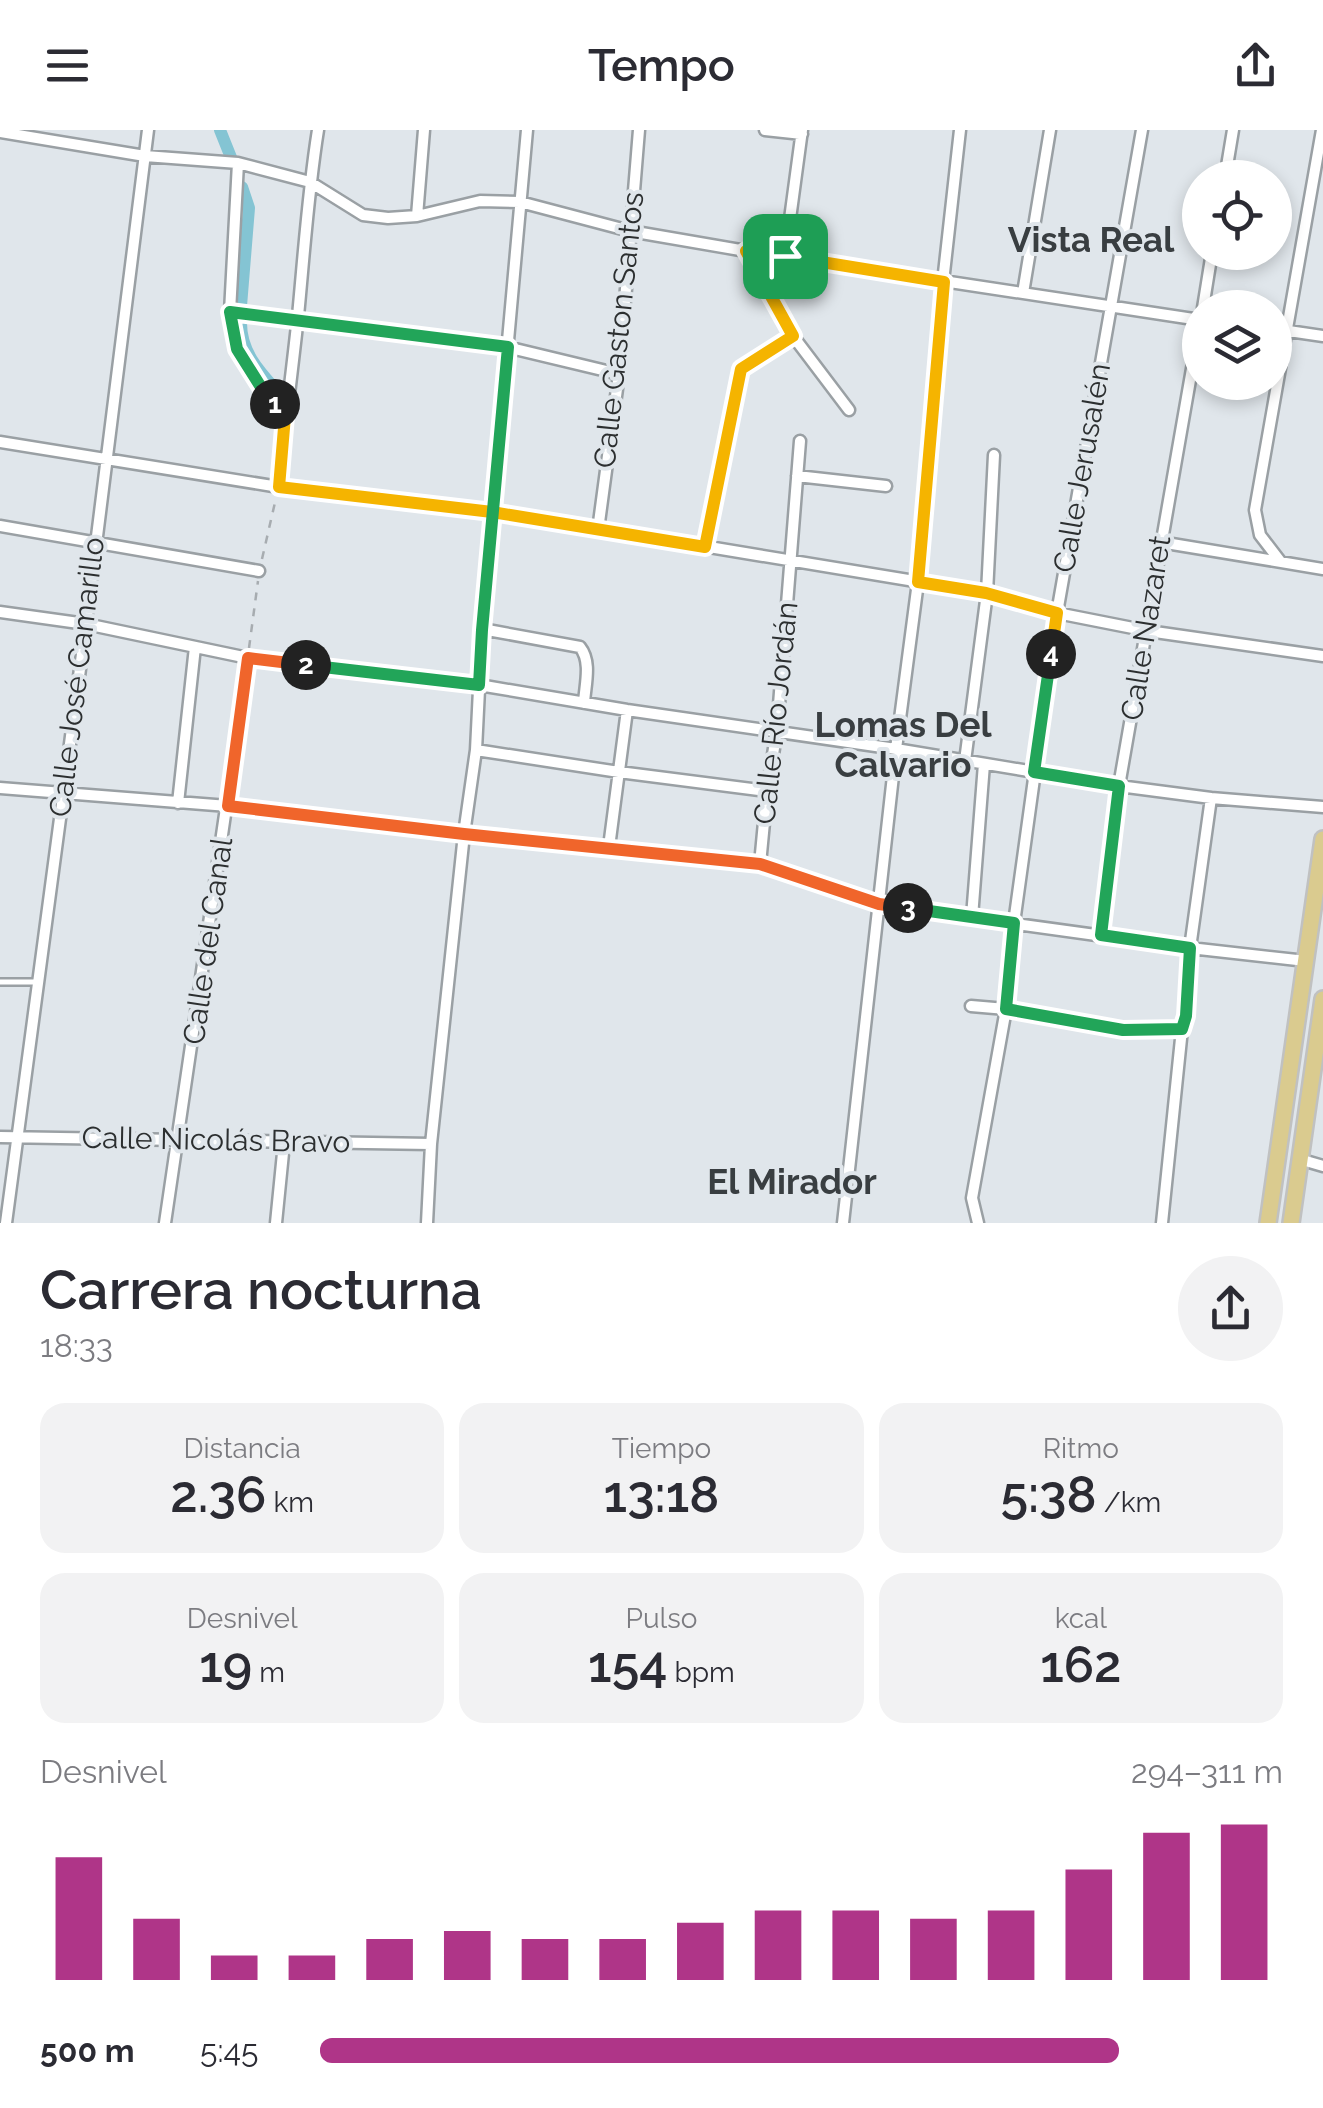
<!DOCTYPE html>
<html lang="es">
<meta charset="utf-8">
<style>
body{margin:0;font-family:Raleway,sans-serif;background:#f2f2f3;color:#2b2b33;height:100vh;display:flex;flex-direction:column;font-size:38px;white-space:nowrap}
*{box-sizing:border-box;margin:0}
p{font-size:32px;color:#7c7c81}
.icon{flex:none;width:55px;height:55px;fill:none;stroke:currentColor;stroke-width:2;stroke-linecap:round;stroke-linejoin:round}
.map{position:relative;height:1093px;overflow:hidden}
.side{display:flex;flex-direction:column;background:#fff;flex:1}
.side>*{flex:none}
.tools{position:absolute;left:1182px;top:30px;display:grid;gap:20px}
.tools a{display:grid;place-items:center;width:110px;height:110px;border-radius:50%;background:#fff;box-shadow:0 5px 15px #0003;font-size:50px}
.pin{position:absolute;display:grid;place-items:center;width:85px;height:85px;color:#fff;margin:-42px;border-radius:20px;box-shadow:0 5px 15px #0006}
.km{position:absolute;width:50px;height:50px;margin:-25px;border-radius:50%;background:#222;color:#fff;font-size:28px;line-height:50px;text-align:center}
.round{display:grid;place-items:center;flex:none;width:105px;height:105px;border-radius:52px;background:#f2f2f3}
.summary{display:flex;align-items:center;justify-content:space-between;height:170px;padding:0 40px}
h1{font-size:55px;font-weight:600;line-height:75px}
.metrics{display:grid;grid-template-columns:repeat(3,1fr);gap:15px;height:170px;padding:10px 40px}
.metrics div{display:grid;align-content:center;border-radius:25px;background:#f2f2f3;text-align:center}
.metrics b{font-size:50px;font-weight:600}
.metrics small{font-size:28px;font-weight:400}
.metrics p{font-size:28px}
.chart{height:280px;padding:20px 40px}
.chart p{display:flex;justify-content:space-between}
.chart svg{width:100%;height:180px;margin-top:10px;stroke:#af3588;stroke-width:6}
ul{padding:0 40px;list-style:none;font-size:32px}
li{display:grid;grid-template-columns:160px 120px 1fr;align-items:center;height:75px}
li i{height:25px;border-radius:12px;background:#af3588}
header{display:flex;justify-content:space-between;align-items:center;height:130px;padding:0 40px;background:#fff;font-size:45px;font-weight:600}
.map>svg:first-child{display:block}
</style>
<header><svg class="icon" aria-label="menu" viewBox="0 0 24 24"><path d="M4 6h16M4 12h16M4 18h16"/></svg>Tempo<svg class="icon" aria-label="share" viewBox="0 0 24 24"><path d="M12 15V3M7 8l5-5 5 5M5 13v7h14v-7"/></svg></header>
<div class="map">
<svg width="1323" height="1093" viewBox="0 0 1323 1093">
<rect width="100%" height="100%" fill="#e0e6eb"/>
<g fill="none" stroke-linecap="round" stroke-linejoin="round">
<path stroke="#84c4d3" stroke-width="12" d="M 220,0 L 234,35
M 241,176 L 249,78 L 242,57
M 241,193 C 241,222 259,241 277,261"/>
<g stroke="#9aa0a4" stroke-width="10">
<path id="lane" d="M 0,852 L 37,852"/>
</g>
<g stroke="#9aa0a4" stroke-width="15">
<path id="street" d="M 765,0 L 802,4
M 0,2 L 145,26 L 238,33 L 310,52 L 363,85 L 388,88 L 417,86 L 480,71 L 520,72 L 630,101 L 746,121 L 1200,190
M 238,33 L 230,182 L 237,219 L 263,262 L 285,286
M 1225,48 L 1233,0
M 417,86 L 424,0
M 746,121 L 793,206 L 849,280
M 785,126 L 802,0
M 1023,163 L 1050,0
M 1203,178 L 1212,122
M 230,182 L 507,217 L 619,244
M 1275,199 L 1323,206
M 0,312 L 279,357 L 492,381 L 987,463 L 1057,483 L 1148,501 L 1323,526
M 797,346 L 886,356
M 279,357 C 284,300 292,243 298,186 C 304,124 308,62 318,0
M 0,396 L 259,441
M 598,400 L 619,244 L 639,0
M 1160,412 L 1323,439
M 705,417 L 741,239 L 793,206
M 1280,431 L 1260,405 L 1255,380 L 1322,0
M 0,482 L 86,494 L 248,528 L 479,555 L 627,580 L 896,619 L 1119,656 L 1211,668 L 1323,677
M 482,499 L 580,517 C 592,532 585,555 584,573
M 476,620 L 619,642 L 767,661
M 965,631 L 987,463 L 994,325
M 0,658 L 228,676 L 464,704 L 760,734 L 879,775 L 1190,818 L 1306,831
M 178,673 L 195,517
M 609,717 L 627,580
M 760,734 L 767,661 L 777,600 L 800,311
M 972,787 L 984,634
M 1101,805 L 1119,656 L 1200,193
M 971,876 L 1006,879 L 1123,899 L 1182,899
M 0,1007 L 431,1014
M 1299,1029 L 1323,1036
M 6,1093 L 86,494 L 148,0
M 165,1093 L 248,528
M 276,1093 L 284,1013
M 427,1093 L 431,1014 L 464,704 L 476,620 L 482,499 L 527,0
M 843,1093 L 896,619 L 918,452 L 943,152 L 960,0
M 978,1093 L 972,1068 L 1006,879 L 1014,793 L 1057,483 L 1142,0
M 1162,1093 L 1182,899 L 1185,886 L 1190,818 L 1211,668"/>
</g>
<g stroke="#c0c1c1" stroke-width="20">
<path id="primary" d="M 1268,1093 L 1323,709
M 1291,1093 L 1323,869"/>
</g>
<path stroke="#a7acb0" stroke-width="2.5" stroke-dasharray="8 8" stroke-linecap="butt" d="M 262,429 L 276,368
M 249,518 L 258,451"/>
<use href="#lane" stroke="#fff" stroke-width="5"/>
<use href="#street" stroke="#fff" stroke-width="10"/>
<use href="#primary" stroke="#dacb8f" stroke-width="15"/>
</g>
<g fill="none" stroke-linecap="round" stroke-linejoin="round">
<g stroke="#fff" stroke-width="20">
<path id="split-1" d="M 275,274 L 285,286 L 279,357 L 492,382 L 705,417 L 741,239 L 793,206 L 746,121 L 785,126"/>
</g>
<g stroke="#fff" stroke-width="20">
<path id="split-2" d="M 275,274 L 264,262 L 237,219 L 230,182 L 508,217 L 482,500 L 479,555 L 306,535"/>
</g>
<g stroke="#fff" stroke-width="20">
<path id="split-3" d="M 306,535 L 248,528 L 228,676 L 464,704 L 760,734 L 879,774 L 908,778"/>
</g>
<g stroke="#fff" stroke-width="20">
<path id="split-4" d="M 908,778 L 1014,793 L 1006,879 L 1123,900 L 1182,899 L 1186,886 L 1190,818 L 1101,805 L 1119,656 L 1034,642 L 1051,524"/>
</g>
<g stroke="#fff" stroke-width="20">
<path id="split-5" d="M 785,126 L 944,152 L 918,452 L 986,463 L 1057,483 L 1051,524"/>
</g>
<use href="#split-1" stroke="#f5b400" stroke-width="12"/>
<use href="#split-2" stroke="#22a559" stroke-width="12"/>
<use href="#split-3" stroke="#f0652b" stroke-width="12"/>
<use href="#split-4" stroke="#22a559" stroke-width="12"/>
<use href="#split-5" stroke="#f5b400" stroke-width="12"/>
</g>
<g text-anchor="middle" stroke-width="8" stroke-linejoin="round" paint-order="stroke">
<g font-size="30" fill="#2c2f30" stroke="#e0e6eb">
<text transform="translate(619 200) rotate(-84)" y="10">Calle Gaston Santos</text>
<text transform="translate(1082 338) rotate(-80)" y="10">Calle Jerusalén</text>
<text transform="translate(1146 498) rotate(-81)" y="10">Calle Nazaret</text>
<text transform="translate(77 547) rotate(-83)" y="10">Calle José Camarillo</text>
<text transform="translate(776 583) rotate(-84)" y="10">Calle Río Jordán</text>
<text transform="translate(208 811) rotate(-82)" y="10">Calle del Canal</text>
<text transform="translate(216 1010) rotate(1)" y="10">Calle Nicolás Bravo</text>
</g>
<g font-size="35" font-weight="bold" fill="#393e41" stroke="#e0e6eb">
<text x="1091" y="122">Vista Real</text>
<text x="903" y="607">Lomas Del<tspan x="903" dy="40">Calvario</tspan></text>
<text x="792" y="1064">El Mirador</text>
</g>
</g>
</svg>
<div class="tools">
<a><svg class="icon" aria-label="locate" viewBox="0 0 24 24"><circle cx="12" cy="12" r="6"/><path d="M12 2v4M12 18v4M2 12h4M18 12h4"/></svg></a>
<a><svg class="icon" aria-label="layers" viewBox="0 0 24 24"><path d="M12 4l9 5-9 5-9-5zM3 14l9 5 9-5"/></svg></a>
</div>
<div class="pin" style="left:785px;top:126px;background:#1e9e55"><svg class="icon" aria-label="arrive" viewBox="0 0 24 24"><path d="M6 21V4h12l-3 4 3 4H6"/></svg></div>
<b class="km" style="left:275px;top:274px">1</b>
<b class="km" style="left:306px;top:535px">2</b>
<b class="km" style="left:908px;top:778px">3</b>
<b class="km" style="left:1051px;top:524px">4</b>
</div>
<section class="side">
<div class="summary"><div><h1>Carrera nocturna</h1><p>18:33</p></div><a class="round"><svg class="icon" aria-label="share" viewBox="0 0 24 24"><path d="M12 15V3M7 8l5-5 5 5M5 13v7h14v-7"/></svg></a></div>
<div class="metrics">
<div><p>Distancia</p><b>2.36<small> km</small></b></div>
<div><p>Tiempo</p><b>13:18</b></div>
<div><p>Ritmo</p><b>5:38<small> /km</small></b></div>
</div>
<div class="metrics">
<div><p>Desnivel</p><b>19<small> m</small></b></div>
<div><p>Pulso</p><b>154<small> bpm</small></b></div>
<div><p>kcal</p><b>162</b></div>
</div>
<div class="chart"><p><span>Desnivel</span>294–311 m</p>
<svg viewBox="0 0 160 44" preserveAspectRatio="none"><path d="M5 44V14M15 44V29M25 44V38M35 44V38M45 44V34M55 44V32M65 44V34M75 44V34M85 44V30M95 44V27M105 44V27M115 44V29M125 44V27M135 44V17M145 44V8M155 44V6"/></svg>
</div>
<ul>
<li><b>500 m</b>5:45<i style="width:83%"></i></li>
</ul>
</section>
